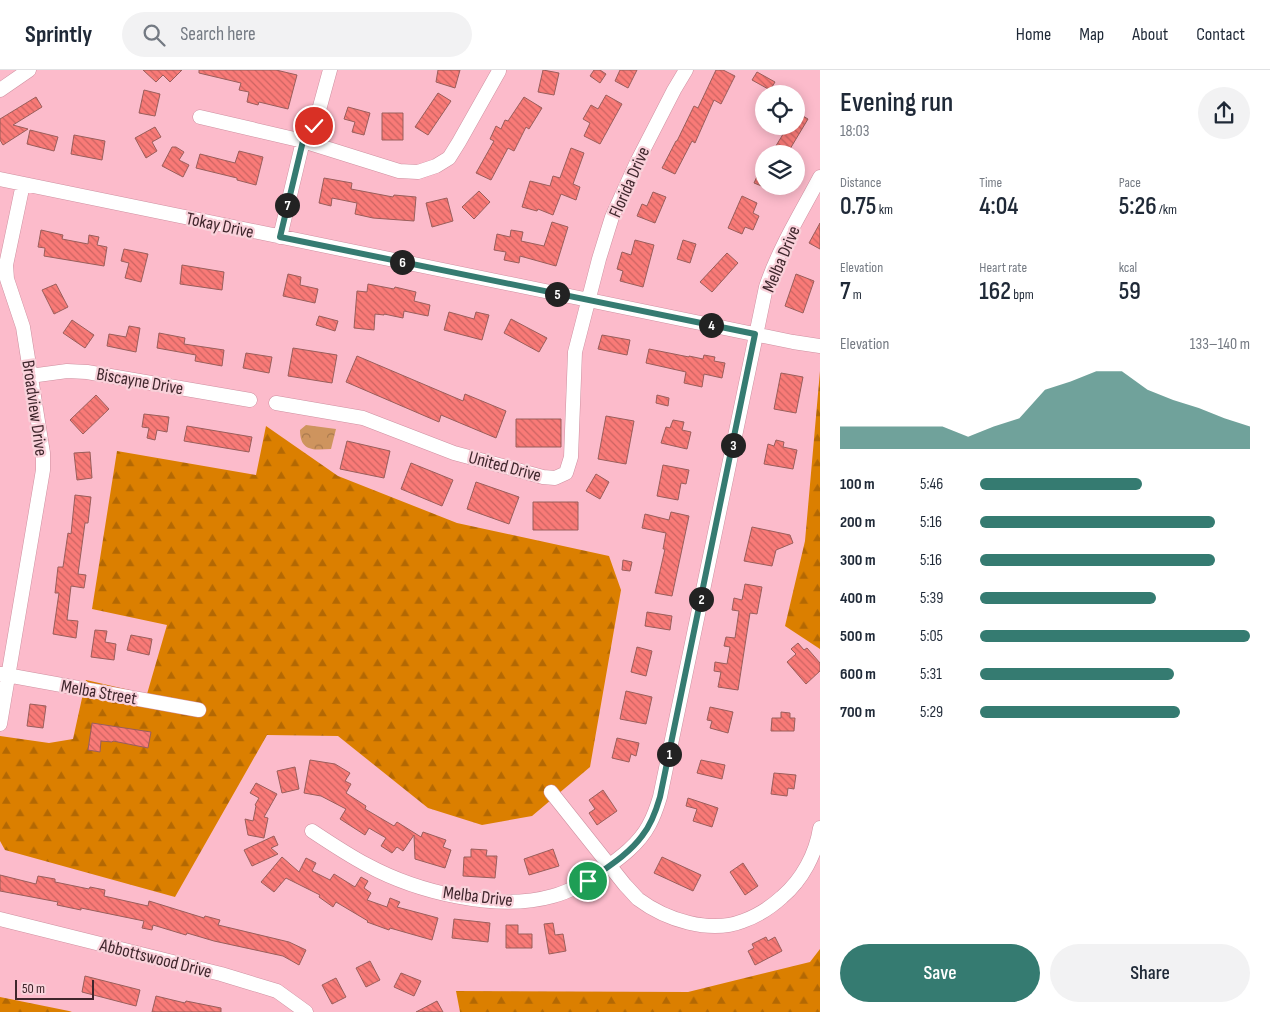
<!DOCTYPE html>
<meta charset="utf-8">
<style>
body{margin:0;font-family:"Sofia Sans Condensed",sans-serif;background:#f2f2f3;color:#1f2937;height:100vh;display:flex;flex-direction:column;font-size:19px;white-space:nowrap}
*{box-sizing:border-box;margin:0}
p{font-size:16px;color:#747a83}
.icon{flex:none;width:28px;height:28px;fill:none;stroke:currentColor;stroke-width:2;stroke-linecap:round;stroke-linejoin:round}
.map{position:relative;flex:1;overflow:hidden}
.sheet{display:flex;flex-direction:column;background:#fff;width:450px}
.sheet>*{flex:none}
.fabs{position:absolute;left:755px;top:15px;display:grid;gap:10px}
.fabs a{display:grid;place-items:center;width:50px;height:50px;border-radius:50%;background:#fff;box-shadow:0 2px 12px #0003;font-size:25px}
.scale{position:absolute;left:15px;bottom:12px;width:79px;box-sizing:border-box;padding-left:5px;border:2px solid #3f262c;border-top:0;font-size:14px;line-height:18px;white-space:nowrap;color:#3f262c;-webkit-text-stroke:4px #f9d1da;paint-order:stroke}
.pin{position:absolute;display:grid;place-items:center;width:42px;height:42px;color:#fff;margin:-21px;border:2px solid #fff;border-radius:50%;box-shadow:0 1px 5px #0007}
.km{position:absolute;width:25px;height:25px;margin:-12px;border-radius:50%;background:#222;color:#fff;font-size:14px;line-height:25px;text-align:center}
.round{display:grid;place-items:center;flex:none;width:52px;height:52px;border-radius:26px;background:#f2f2f3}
.head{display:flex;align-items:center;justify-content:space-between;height:85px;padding:0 20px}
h1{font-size:28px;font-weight:600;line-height:38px}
.figures{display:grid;grid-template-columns:repeat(3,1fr);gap:8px;height:85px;padding:5px 20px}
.figures div{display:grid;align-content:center}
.figures b{font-size:25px;font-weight:600}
.figures small{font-size:14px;font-weight:400}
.figures p{font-size:14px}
.chart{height:140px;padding:10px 20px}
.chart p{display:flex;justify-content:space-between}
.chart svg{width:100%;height:90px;margin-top:5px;fill:#357b71;opacity:.7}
.button{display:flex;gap:10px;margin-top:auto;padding:10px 20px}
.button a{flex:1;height:58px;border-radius:30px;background:#357b71;color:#fff;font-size:20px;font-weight:600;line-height:58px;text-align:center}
.button a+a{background:#f2f2f3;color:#1f2937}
ul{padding:0 20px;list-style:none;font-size:16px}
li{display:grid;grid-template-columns:80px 60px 1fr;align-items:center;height:38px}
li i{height:12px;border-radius:6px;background:#357b71}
header{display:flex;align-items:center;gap:30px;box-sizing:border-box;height:70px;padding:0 25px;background:#fff;border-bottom:1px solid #e0e1e3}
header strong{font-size:24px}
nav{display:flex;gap:28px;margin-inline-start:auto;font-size:18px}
.search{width:350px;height:45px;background:#f2f2f3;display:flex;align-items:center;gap:12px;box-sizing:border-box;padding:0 18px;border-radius:28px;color:#747a83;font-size:19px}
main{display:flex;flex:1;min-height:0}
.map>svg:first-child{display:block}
</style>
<header>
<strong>Sprintly</strong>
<div class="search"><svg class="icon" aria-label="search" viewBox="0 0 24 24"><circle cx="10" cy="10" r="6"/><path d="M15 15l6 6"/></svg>Search here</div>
<nav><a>Home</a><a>Map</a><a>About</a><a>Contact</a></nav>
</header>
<main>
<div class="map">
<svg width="820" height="942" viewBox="0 0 820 942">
<defs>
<pattern id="forest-firs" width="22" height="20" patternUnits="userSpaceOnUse" patternTransform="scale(1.25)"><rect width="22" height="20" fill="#db7f00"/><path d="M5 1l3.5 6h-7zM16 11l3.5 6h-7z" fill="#b36803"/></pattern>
<pattern id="park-crowns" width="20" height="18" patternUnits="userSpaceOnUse" patternTransform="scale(1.25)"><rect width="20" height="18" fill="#ce945e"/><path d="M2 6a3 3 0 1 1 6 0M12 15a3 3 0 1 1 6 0" fill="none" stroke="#a9794e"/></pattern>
<pattern id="building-back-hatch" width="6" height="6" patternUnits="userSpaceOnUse" patternTransform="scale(1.25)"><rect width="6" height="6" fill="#f97a77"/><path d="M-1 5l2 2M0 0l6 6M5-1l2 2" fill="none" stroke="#cb6462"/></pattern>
</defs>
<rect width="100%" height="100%" fill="#fcbbcb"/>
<path fill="url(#forest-firs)" d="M 820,301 L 820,579 L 785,556 L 805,471 Z
M 266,356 L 338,406 L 457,453 L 609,486 L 621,520 L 590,697 L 532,746 L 482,755 L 428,738 L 338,666 L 267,665 L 175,827 L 5,780 L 0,771 L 0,666 L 49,673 L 73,669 L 86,610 L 147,624 L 167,555 L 92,539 L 117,381 L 256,405 Z
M 820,879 L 820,942 L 460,942 L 456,921 L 688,922 L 810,892 Z
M 0,927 L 69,941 L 72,942 L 0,942 Z"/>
<path fill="url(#park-crowns)" d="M 306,355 L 336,359 L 331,379 C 314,380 300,382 300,360 Z"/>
<path fill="url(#building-back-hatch)" stroke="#995e5b" d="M 143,0 L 182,0 L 170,12 L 163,5 L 156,12 Z
M 199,0 L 276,0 L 297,5 L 288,39 L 259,32 L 258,35 L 247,32 L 249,22 L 239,20 L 241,13 L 199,3 Z
M 438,0 L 460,0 L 455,18 L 436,12 Z
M 543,0 L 559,3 L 554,25 L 538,22 Z
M 594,0 L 600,0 L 606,4 L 600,13 L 590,6 Z
M 620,0 L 637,0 L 628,18 L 615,11 Z
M 716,0 L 723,0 L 735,6 L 721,34 L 714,30 L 695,73 L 692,71 L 675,104 L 662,98 L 676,71 L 677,71 L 694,36 L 698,38 Z
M 757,2 L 775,12 L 770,20 L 752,10 Z
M 144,20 L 160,24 L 155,46 L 139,43 Z
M 438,23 L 451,31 L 428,65 L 415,57 Z
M 606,25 L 622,34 L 600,74 L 584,66 L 590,53 L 583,49 L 591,35 L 598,39 Z
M 36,27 L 42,37 L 13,55 L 28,59 L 3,75 L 0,70 L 0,49 Z
M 524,27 L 542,38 L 529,59 L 526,57 L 514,81 L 508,78 L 491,110 L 476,103 L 494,71 L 490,69 L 496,56 L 501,59 L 505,50 L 508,51 Z
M 348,37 L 370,43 L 364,65 L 352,62 L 355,52 L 344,49 Z
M 796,42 L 808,49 L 787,84 L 771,84 L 788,56 L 796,56 Z
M 382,43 L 403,43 L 403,70 L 382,70 Z
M 155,57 L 161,67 L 152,72 L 157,81 L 146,88 L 135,68 Z
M 30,60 L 58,67 L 54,81 L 27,74 Z
M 74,65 L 105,71 L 102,90 L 71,84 Z
M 172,77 L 176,77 L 184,82 L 179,90 L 189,95 L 183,107 L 162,96 Z
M 571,78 L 584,83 L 573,114 L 580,117 L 576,130 L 561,124 L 553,145 L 538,139 L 537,141 L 522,137 L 530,111 L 550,116 L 553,106 L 560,108 Z
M 239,81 L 263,87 L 256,115 L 237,110 L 237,108 L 196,98 L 200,84 L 235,93 Z
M 764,91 L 764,117 L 754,113 Z
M 324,108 L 352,113 L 351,119 L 393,127 L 394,125 L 416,127 L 414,151 L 373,148 L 355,144 L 357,133 L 332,128 L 331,136 L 319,133 Z
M 479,121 L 490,132 L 474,149 L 462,137 Z
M 653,122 L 666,127 L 655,153 L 637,146 L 642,134 L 647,136 Z
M 742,126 L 757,133 L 753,143 L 759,146 L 753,160 L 745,157 L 742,164 L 728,158 Z
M 447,128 L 453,151 L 432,157 L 426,133 Z
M 552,152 L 568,157 L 556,196 L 520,186 L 519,193 L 504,190 L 506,182 L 494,180 L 497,164 L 510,167 L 511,160 L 523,162 L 521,171 L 544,176 Z
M 820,153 L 820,179 L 809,173 Z
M 41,160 L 63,165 L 62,169 L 88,174 L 89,165 L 99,167 L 97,175 L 107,177 L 104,196 L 44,186 L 45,178 L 38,177 Z
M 635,170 L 654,175 L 643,217 L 620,211 L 623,201 L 617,199 L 622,182 L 631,185 Z
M 683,170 L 696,174 L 690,193 L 677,189 Z
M 124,179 L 148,184 L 141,212 L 125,208 L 129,193 L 121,191 Z
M 727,183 L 738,193 L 712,222 L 700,212 Z
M 182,195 L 224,202 L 222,220 L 180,214 Z
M 288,204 L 301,207 L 300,215 L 318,219 L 315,233 L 283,226 Z
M 796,204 L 814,211 L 803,243 L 785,236 Z
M 56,214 L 68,237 L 54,244 L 42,220 Z
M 368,214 L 394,219 L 395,217 L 416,222 L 414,231 L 430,235 L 428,246 L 404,241 L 403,248 L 384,244 L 384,245 L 375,244 L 374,260 L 354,258 L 357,221 L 367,222 Z
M 449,242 L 474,249 L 476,242 L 489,245 L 482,270 L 444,260 Z
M 319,246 L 338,251 L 335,261 L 316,255 Z
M 511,249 L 547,268 L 539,282 L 504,263 Z
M 72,250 L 94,265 L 85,278 L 63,263 Z
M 129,256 L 140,258 L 136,282 L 107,276 L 109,264 L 126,267 Z
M 159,263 L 185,268 L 184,274 L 224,280 L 222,296 L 195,291 L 196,285 L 157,278 Z
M 602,265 L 630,270 L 627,285 L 598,279 Z
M 293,278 L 337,285 L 332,313 L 288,306 Z
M 649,279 L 689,287 L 689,286 L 703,289 L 704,285 L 715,287 L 714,291 L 725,293 L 722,308 L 704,304 L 702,317 L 684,313 L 686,302 L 646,293 Z
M 246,283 L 272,287 L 269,303 L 243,298 Z
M 357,286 L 463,331 L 465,324 L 506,341 L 496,368 L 441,345 L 439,352 L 346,312 Z
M 781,303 L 803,307 L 796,343 L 774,339 Z
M 96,325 L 109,339 L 83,364 L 70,350 Z
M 657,325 L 669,328 L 668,336 L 656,333 Z
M 144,344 L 169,347 L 167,362 L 157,360 L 155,370 L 147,368 L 149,358 L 142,357 Z
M 606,346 L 634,351 L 626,394 L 598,389 Z
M 516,349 L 561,349 L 561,377 L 516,377 Z
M 673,350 L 684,352 L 682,360 L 691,362 L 687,379 L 661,373 L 666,357 L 670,358 Z
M 187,356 L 252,367 L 249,382 L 184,371 Z
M 776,370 L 784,372 L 783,377 L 797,380 L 793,399 L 764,394 L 768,374 L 774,376 Z
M 347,371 L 390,381 L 384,408 L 340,399 Z
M 90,382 L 92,408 L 77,410 L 74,383 Z
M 411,393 L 453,410 L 442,436 L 401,419 Z
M 663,395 L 689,400 L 686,414 L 681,413 L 678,430 L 657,426 Z
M 596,404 L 609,412 L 600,429 L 586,421 Z
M 476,412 L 519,427 L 509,454 L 467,439 Z
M 75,425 L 91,427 L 88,453 L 85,453 L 78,504 L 86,505 L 84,518 L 71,516 L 67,550 L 78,551 L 76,568 L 53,564 L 59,523 L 55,523 L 58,497 L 63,497 L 68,463 L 71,464 Z
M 533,432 L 578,432 L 578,460 L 533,460 Z
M 671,442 L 689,446 L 672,526 L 655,523 L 665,479 L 663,479 L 666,463 L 642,458 L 645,444 L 669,450 Z
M 752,457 L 790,465 L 793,473 L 776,480 L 772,496 L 744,491 Z
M 623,490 L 632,492 L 630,501 L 622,500 Z
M 745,514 L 762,517 L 757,544 L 750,543 L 738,620 L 718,617 L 721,602 L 714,601 L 715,592 L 727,594 L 730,577 L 724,576 L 726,567 L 735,568 L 739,541 L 732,540 L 734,528 L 742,530 Z
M 647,542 L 672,546 L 670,560 L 645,556 Z
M 95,560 L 107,561 L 105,572 L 116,574 L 114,590 L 91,587 Z
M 131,565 L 152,569 L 149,585 L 127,580 Z
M 798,573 L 804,580 L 807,578 L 820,593 L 820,601 L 806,614 L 787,592 L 796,584 L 791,579 Z
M 637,577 L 652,581 L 646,606 L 631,602 Z
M 626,621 L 652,627 L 646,654 L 620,649 Z
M 30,634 L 46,636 L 43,658 L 27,656 Z
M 710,637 L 733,642 L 728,663 L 710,658 L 712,651 L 707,650 Z
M 781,642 L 790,643 L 790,648 L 795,648 L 794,661 L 771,661 L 772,648 L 781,648 Z
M 92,653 L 151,662 L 148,678 L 113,671 L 112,672 L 101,671 L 100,682 L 88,680 Z
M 617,668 L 639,673 L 636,686 L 631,684 L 629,692 L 612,688 Z
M 310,690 L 335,694 L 350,703 L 345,711 L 351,714 L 346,723 L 366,736 L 365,739 L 394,756 L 397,752 L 421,767 L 423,762 L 446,770 L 443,777 L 451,780 L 445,798 L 415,789 L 414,765 L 403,781 L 397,777 L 392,783 L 381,776 L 386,768 L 369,758 L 365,765 L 340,749 L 346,739 L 321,726 L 304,723 Z
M 701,690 L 725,695 L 722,709 L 697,703 Z
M 295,697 L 299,719 L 282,723 L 277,701 Z
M 774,703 L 796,705 L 794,719 L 788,718 L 787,726 L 771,724 Z
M 256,713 L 277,724 L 264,747 L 268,748 L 264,768 L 248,765 L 245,749 L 253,751 L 256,736 L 255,735 L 259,728 L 250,723 Z
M 603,720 L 617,741 L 597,755 L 589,743 L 595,739 L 589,730 Z
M 688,728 L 718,738 L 712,757 L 693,751 L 697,739 L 686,736 Z
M 274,766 L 278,775 L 271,778 L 278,784 L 252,796 L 244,780 Z
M 471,779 L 487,780 L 486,786 L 497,786 L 495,808 L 463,806 L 464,787 L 471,787 Z
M 553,779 L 559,796 L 529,805 L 524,789 Z
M 282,787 L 299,802 L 306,788 L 316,793 L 312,801 L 330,810 L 334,804 L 355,817 L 361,807 L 368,811 L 364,818 L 371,823 L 367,830 L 387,837 L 390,828 L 400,832 L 397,837 L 438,848 L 432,870 L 390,858 L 389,860 L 367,852 L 368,851 L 336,832 L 333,837 L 319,827 L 320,825 L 286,808 L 274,822 L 261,812 Z
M 662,787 L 701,805 L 693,821 L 654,803 Z
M 743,793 L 758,816 L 745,825 L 730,802 Z
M 0,805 L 36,814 L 38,806 L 55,809 L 55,812 L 89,819 L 90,817 L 105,820 L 104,826 L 148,836 L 149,831 L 204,848 L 205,846 L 220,850 L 218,855 L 289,872 L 306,880 L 299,895 L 283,886 L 214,871 L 187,863 L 186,865 L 153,855 L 152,860 L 142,858 L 144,851 L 81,838 L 81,840 L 57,835 L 58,832 L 0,821 Z
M 454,849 L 490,853 L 488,872 L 452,868 Z
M 553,853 L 555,865 L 563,864 L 566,881 L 549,884 L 544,854 Z
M 506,855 L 518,855 L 518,864 L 532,864 L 532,878 L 506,878 Z
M 766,867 L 768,871 L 775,867 L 782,881 L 755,895 L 748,881 L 754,878 L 752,874 Z
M 370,891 L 380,910 L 366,917 L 356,898 Z
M 401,903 L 421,911 L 414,926 L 394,917 Z
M 85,906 L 140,920 L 136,936 L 82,922 Z
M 336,908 L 346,927 L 332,934 L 322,915 Z
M 156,926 L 185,933 L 186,931 L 221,938 L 221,942 L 152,942 Z
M 437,931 L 443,942 L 416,942 Z"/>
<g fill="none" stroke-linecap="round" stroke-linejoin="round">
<g stroke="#ce90a0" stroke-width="15">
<path id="minor" d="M 0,20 L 29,0
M 200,47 L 303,71 L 399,101 L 418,102 L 436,96 L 449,88 L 459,72 L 499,1
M 0,109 L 793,272 L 820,276
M 280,167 L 303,71 L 314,56 L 319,40 L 330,0
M 30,306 L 67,301 L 87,302 L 250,330
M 276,333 L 363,348 L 454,383 L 543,407 L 555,408 L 566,403 L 571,387 L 575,282 L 599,189 L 612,147 L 621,127 L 637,92 L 674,20 L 686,0
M 1,604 L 199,640
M 0,654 L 43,400 L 43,383 L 23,257 L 7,209 L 6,195 L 23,114
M 551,722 L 625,815 C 630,820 634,825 638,829 C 666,850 710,864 743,851 C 757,846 771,837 782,827 C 802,810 816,784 820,758
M 312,761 C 330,773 348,785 367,795 C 417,822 497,842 553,826 C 572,821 588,811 603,800 C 620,788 639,774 649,755 C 654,746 657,737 660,727 L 766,217 C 779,178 801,143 820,107
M 0,849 L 221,904 L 277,921 L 306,942"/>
</g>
<use href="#minor" stroke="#fff" stroke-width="14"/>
</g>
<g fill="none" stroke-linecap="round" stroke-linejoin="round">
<g stroke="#fff" stroke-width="10">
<path id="route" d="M 314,56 L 303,71 L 280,167 L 755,264 L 660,727 C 656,741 651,755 642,766 C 628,785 606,798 588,811"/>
</g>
<use href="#route" stroke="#357b71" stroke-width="6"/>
</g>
<g text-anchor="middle" stroke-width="4.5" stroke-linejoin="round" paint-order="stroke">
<g font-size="18" fill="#3f262c" stroke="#f9d1da">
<text transform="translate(629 112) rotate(-66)" y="6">Florida Drive</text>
<text transform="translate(220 155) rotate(12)" y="6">Tokay Drive</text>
<text transform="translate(781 189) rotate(-67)" y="6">Melba Drive</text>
<text transform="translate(140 311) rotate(10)" y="6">Biscayne Drive</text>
<text transform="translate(35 338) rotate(82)" y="6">Broadview Drive</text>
<text transform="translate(505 396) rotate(15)" y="6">United Drive</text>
<text transform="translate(99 622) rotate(10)" y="6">Melba Street</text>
<text transform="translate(478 826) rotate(7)" y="6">Melba Drive</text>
<text transform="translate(156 888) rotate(14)" y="6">Abbottswood Drive</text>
</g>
</g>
</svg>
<div class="fabs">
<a><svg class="icon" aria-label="locate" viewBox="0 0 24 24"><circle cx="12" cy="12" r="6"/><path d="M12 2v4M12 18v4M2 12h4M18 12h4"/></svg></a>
<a><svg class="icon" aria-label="layers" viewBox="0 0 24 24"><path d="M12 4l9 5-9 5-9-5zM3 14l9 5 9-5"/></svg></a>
</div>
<div class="scale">50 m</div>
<div class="pin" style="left:588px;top:811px;background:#1e9e55"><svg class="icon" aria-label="arrive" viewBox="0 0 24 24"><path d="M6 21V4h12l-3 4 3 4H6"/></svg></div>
<div class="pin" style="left:314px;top:56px;background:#d93025"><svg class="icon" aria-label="check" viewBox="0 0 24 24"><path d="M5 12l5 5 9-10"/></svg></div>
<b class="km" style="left:669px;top:684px">1</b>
<b class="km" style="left:701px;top:529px">2</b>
<b class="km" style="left:733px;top:375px">3</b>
<b class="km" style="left:711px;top:255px">4</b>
<b class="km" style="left:557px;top:224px">5</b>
<b class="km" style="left:402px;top:192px">6</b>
<b class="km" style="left:287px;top:135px">7</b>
</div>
<section class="sheet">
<div class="head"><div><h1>Evening run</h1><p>18:03</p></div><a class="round"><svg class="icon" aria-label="share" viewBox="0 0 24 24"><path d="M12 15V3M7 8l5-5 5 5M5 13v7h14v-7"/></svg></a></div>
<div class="figures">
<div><p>Distance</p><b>0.75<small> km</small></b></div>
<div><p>Time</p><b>4:04</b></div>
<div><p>Pace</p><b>5:26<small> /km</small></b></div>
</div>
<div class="figures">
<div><p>Elevation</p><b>7<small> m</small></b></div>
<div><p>Heart rate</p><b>162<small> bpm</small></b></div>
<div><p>kcal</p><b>59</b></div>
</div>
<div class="chart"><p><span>Elevation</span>133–140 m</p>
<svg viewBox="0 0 160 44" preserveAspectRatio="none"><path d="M0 44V33L10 33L20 33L30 33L40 33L50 38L60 33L70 29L80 15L90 11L100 6L110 6L120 15L130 20L140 24L150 29L160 33V44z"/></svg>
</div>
<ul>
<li><b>100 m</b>5:46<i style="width:60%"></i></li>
<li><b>200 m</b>5:16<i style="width:87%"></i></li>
<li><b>300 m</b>5:16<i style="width:87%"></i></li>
<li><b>400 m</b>5:39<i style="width:65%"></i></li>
<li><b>500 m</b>5:05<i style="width:100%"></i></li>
<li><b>600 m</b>5:31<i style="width:72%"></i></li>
<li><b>700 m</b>5:29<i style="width:74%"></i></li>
</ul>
<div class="button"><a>Save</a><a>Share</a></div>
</section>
</main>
